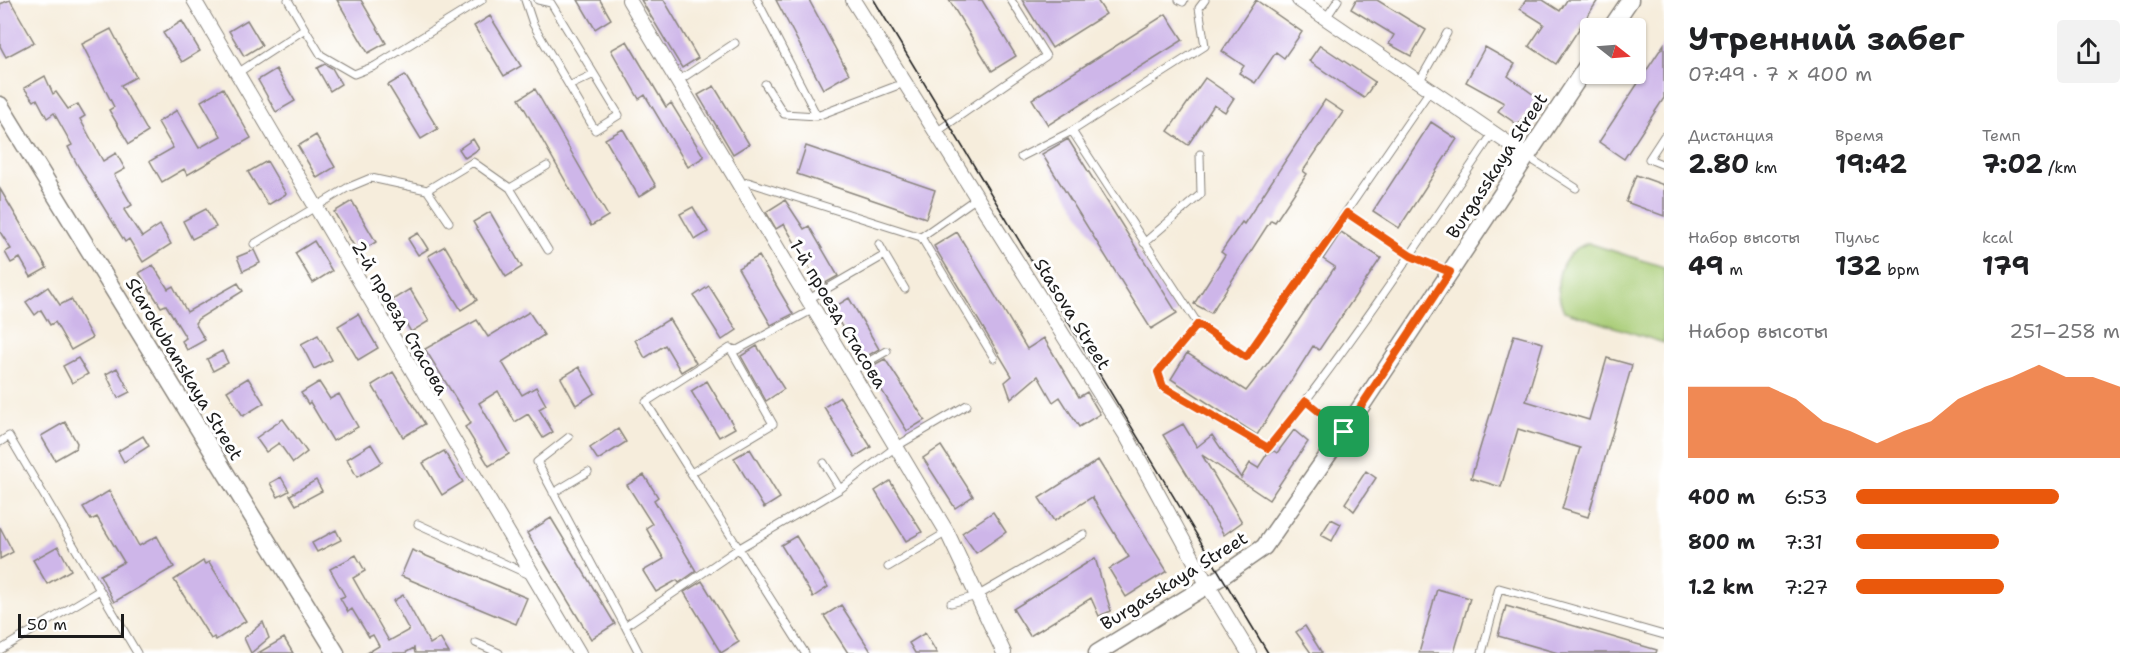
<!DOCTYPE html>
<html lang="ru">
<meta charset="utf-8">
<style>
body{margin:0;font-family:"Shantell Sans",sans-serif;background:#f2f2f2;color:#202124;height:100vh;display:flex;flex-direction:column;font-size:22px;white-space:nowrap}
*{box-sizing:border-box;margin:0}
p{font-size:20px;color:#757577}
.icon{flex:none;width:33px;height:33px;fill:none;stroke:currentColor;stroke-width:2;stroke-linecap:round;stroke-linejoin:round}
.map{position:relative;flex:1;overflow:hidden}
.drawer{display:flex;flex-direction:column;background:#fff;width:480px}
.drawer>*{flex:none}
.needle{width:39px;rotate:107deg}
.controls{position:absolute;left:1580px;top:18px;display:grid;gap:12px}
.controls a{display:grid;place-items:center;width:66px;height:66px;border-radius:6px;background:#fff;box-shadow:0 2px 4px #0004;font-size:30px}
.scale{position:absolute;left:18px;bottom:15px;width:106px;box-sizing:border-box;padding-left:6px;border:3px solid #1c1c1c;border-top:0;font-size:16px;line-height:21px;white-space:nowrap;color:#1c1c1c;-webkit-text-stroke:4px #fff;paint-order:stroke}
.pin{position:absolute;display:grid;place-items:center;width:51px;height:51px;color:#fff;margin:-26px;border-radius:12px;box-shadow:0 3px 9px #0006}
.round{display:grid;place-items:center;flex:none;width:63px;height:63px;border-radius:6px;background:#f2f2f2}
.head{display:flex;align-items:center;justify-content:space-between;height:102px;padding:0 24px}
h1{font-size:33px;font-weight:700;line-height:45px}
.stats{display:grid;grid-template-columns:repeat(3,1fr);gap:9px;height:102px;padding:6px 24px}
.stats div{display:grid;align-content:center}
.stats b{font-size:26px;font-weight:700}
.stats small{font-size:16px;font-weight:400}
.stats p{font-size:16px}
.chart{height:168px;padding:12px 24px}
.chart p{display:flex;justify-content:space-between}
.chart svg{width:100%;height:108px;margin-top:6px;fill:#ea580c;opacity:.7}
ul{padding:0 24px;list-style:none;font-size:20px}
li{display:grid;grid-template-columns:96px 72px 1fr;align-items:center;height:45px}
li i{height:15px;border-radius:8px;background:#ea580c}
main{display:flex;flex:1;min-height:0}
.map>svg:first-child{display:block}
</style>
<main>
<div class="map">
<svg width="1664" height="653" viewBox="0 0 1664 653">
<rect width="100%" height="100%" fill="#fff"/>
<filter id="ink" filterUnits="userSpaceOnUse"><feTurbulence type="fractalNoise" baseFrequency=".0167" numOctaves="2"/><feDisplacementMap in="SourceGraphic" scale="12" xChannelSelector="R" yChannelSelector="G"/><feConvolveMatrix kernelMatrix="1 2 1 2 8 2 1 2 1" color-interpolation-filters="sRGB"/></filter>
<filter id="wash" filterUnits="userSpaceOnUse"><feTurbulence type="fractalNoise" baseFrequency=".008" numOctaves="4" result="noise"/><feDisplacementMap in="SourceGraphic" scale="24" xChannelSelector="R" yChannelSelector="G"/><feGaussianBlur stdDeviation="1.35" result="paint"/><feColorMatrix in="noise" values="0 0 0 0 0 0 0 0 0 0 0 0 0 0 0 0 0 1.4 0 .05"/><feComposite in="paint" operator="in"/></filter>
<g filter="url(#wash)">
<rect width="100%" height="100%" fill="#f6eddc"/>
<path fill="#a8cc76" stroke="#627449" stroke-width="1.5" d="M 1588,243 L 1664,267 L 1664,343 L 1564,311 C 1552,284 1558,254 1588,243 Z"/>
<g id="blocks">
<path fill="#ceb6e9" d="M 10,0 L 34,42 L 6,57 L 0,46 L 0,4 Z
M 337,0 L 361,0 L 386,43 L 368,53 Z
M 578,0 L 600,0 L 611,19 L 595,29 Z
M 641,0 L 664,0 L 698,58 L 682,68 Z
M 776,0 L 809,0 L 849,74 L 823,89 Z
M 949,0 L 982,0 L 1016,56 L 992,71 Z
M 1022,0 L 1097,0 L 1106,14 L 1052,48 Z
M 1256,0 L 1302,32 L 1284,58 L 1276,52 L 1255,83 L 1239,73 L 1244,66 L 1222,51 Z
M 1356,0 L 1377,0 L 1426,30 L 1411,56 L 1389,44 L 1394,35 L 1351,9 Z
M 1526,0 L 1543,0 L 1560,11 L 1567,0 L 1598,0 L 1556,64 L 1529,46 L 1544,24 L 1520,9 Z
M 1166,14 L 1183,40 L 1048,125 L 1032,99 Z
M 490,16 L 521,66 L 504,76 L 474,26 Z
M 247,20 L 262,45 L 244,56 L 229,31 Z
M 182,21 L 200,51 L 182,62 L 163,33 Z
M 111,29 L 136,77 L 121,85 L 148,132 L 129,144 L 109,110 L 114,107 L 82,44 Z
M 627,41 L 666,107 L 671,103 L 704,157 L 688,167 L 645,95 L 639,99 L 611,50 Z
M 1664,44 L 1664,98 L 1624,159 L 1599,142 Z
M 1320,45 L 1375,82 L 1364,98 L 1309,61 Z
M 1485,47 L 1515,64 L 1508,76 L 1538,98 L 1518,125 L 1498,111 L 1504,103 L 1466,82 Z
M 325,64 L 332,68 L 341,84 L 330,91 L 317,68 Z
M 276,69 L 295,101 L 276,112 L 258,80 Z
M 405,75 L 438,129 L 421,139 L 388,85 Z
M 45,76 L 53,94 L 56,92 L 68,109 L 78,104 L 85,116 L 80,119 L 103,161 L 116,153 L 125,169 L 114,175 L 132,205 L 124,210 L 142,237 L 160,225 L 171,244 L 143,262 L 129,239 L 125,242 L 78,166 L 68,147 L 72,145 L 54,113 L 47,118 L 37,99 L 34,101 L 24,88 Z
M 1205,78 L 1234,98 L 1225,112 L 1214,105 L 1188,145 L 1168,131 Z
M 714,86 L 749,144 L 733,154 L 698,95 Z
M 223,88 L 251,138 L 187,175 L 184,169 L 162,182 L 150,161 L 173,148 L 158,122 L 177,110 L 199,148 L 221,136 L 201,101 Z
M 535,89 L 608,216 L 591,226 L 519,99 Z
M 1325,100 L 1343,112 L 1303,171 L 1307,174 L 1275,222 L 1271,220 L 1211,313 L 1194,304 L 1225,255 L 1221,252 L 1242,222 L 1244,224 Z
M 1431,122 L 1457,139 L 1399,228 L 1373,211 Z
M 623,129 L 656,186 L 639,197 L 605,139 Z
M 316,135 L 335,167 L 317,178 L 298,146 Z
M 473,139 L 479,149 L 465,158 L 459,149 Z
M 1068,139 L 1177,313 L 1151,329 L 1042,154 Z
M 806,146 L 935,190 L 926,218 L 797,174 Z
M 267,161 L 286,194 L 268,205 L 248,172 Z
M 1636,175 L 1664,185 L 1664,216 L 1626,202 Z
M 0,189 L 47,268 L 31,277 L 20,258 L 11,263 L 5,252 L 11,249 L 0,232 Z
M 785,200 L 804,229 L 809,226 L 838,276 L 820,286 L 784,224 L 776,229 L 766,212 Z
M 352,201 L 376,242 L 358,253 L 334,212 Z
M 693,207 L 708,232 L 695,240 L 680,214 Z
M 206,209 L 216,227 L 192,239 L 183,221 Z
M 490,212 L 522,267 L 506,277 L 473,222 Z
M 957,232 L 1027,349 L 1044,338 L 1079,397 L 1087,392 L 1100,414 L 1079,427 L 1060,397 L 1053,402 L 1038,376 L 1011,399 L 1005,382 L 1012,376 L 934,246 Z
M 1341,232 L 1381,258 L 1319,350 L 1313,346 L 1257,435 L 1171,379 L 1187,353 L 1246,391 L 1284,342 L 1335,267 L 1323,259 Z
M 418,233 L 428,249 L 418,255 L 408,239 Z
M 314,241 L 332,271 L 313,283 L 295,253 Z
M 445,246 L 477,300 L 461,310 L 428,256 Z
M 254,250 L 260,263 L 243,271 L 237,257 Z
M 759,256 L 793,314 L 771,325 L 738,268 Z
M 153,265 L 168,289 L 173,286 L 187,312 L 238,283 L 243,291 L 198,319 L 195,323 L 205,340 L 187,350 L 182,341 L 186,338 L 166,305 L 161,307 L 139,273 Z
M 709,286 L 737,330 L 722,340 L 694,296 Z
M 48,287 L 60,305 L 71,299 L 92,338 L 71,350 L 55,322 L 50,325 L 41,310 L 35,315 L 26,302 Z
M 410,289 L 429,321 L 411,332 L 392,300 Z
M 849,298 L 879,349 L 862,359 L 831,309 Z
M 529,312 L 544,335 L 502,362 L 522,395 L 536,387 L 546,405 L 539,409 L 553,432 L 543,438 L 528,414 L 515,422 L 498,391 L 479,403 L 509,454 L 489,466 L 465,427 L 471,423 L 425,349 L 477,320 L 488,337 Z
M 358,314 L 378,348 L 358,360 L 338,326 Z
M 669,319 L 696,363 L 681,372 L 665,345 L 645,358 L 635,340 Z
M 318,335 L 332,360 L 314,369 L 301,344 Z
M 1514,335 L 1543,343 L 1526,401 L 1589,420 L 1607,358 L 1632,365 L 1588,517 L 1562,509 L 1580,448 L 1518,429 L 1501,487 L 1471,478 Z
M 757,346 L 784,389 L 766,401 L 741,356 Z
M 222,351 L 228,363 L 213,371 L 207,359 Z
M 78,358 L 88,374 L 72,383 L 63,366 Z
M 885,359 L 925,420 L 907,431 L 868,368 Z
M 579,367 L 595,393 L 576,405 L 561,378 Z
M 117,368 L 130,392 L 118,398 L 106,374 Z
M 393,372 L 425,424 L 403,437 L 372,385 Z
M 248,378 L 264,403 L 243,416 L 227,391 Z
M 707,381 L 735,428 L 719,437 L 691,391 Z
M 319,382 L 330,399 L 339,394 L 358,427 L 333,441 L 310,402 L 308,404 L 301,393 Z
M 840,397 L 871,447 L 855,457 L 824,407 Z
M 283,419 L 307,452 L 293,463 L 279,443 L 266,452 L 256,438 Z
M 65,422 L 77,443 L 76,448 L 55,460 L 41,436 Z
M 1183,424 L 1197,447 L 1212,435 L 1241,478 L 1250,463 L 1258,468 L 1267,454 L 1274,451 L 1277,453 L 1294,430 L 1308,442 L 1269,500 L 1202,455 L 1242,522 L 1224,535 L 1163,435 Z
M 618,429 L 626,442 L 598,460 L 590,448 Z
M 143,436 L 149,446 L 124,462 L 118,451 Z
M 371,444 L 382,462 L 357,477 L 347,459 Z
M 941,446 L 973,496 L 955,508 L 923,458 Z
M 750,449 L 780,498 L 764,508 L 734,458 Z
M 444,451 L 463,482 L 442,495 L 423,463 Z
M 1098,460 L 1167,571 L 1126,597 L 1109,569 L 1129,557 L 1092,497 L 1054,521 L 1039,498 Z
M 1366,471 L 1376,478 L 1354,511 L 1345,503 Z
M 644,475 L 658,497 L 654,500 L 696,571 L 679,583 L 677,580 L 656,592 L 643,571 L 664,559 L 646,528 L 652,524 L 627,485 Z
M 281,477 L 289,491 L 278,497 L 270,483 Z
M 316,480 L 322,491 L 296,505 L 290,495 Z
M 890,481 L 922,532 L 906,541 L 875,491 Z
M 109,491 L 139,546 L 157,536 L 174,567 L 114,602 L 100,575 L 124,562 L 97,517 L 91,520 L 83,507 Z
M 993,512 L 1006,532 L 976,553 L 962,533 Z
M 551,518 L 615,624 L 591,639 L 527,533 Z
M 1331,519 L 1341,524 L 1332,541 L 1321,535 Z
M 0,527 L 13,552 L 0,559 Z
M 336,530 L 341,540 L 317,552 L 312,543 Z
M 796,536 L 828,587 L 813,597 L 781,545 Z
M 58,546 L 71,570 L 47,584 L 33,560 Z
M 412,550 L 527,598 L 516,624 L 401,576 Z
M 356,555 L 365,571 L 353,578 L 389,641 L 409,630 L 393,601 L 403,595 L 430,644 L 440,638 L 449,653 L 415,653 L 414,648 L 405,653 L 367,653 L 379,646 L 373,635 L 369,637 L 352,609 L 348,612 L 340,598 L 345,596 L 330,569 Z
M 1095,558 L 1111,611 L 1099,616 L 1091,598 L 1030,636 L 1013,609 Z
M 203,561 L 205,564 L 209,562 L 246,621 L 216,640 L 214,637 L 211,639 L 174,580 Z
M 702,581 L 739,642 L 721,653 L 684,592 Z
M 1437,589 L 1470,598 L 1454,653 L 1419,653 Z
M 841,605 L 872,653 L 848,653 L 824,616 Z
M 1506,606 L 1657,650 L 1656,653 L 1558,653 L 1498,636 Z
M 263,622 L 269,638 L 251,653 L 244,638 Z
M 1305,626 L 1322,653 L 1311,653 L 1296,632 Z
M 925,633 L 937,653 L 915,653 L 909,643 Z
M 284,638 L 293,653 L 258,653 Z"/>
</g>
</g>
<g filter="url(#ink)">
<use href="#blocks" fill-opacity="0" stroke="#89847c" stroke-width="1.5"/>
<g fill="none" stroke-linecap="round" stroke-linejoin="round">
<g stroke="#89847c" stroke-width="9">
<path id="service" d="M 288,0 L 305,29
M 525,0 L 533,24 L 595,130 L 619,115 L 551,3 L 538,0
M 757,0 L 817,116 L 904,83
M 1179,0 L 1183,2 L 1184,0
M 1205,0 L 1199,8 L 1205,46 L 1072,131 L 1198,324 L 1158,372 L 1163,387 L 1268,449 C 1349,348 1421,240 1493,133
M 1326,18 L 1338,0
M 236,74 L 305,29 L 321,55 L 354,74 L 375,66 L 482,0
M 678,81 L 735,43
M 1419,82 L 1447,33
M 765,84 L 784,114 L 817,116
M 571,85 L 594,74
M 935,133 L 1046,56 L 1011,0
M 1664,136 L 1649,159 L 1664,165
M 1021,157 L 1072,131
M 1528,157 L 1576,188
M 739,187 L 748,182 L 921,237 L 978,197
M 510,188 L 547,166
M 427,190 L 449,222
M 1347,213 L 1411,256 L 1450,272
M 921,237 L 994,358
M 1144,243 L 1201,194 L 1200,154
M 254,244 L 347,188 L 371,178 L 427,190 L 473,162 L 510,188 L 548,250
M 885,255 L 905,289
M 809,299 L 885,255 L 879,244
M 1198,324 L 1246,357 L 1431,89
M 852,371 L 887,351
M 1306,401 L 1344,431
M 569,437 L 537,462 L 625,626
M 0,442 L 9,436 L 137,653
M 824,463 L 840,489
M 691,473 L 773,424 L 730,348
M 553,493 L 588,472
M 418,524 L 530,575
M 888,567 L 947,532
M 951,603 L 977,596 L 1084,534
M 476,643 L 499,653
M 0,650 L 100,590
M 639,653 L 625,626 L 738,549 L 840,489 L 897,446 L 967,405
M 805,653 L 646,402 L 730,348 L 737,350 L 814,309
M 1482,653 L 1499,588 L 1664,635"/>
</g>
<g stroke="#89847c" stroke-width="16">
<path id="minor" d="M 194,0 L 579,653
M 629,0 L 947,532 L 1004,653
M 853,0 L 1127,437 L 1207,584 L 1249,653
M 1299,0 L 1527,156"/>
</g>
<g stroke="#89847c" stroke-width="19">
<path id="tertiary" d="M 1611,28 L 1630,0
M 0,105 L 336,653
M 1097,653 L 1221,577 L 1264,547 L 1344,432 L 1590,61"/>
</g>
<use href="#service" stroke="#fff" stroke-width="7"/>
<use href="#minor" stroke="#fff" stroke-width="14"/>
<use href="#tertiary" stroke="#fff" stroke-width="16"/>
<path stroke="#1c1c1c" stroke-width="1.5" d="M 874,0 L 1268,653"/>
</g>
</g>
<g fill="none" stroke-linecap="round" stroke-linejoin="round" filter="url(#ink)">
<g stroke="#fff" stroke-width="12">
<path id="route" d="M 1347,213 L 1411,256 L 1450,272 L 1344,432 L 1306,401 L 1268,448 L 1163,387 L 1158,372 L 1198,324 L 1246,357 Z"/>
</g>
<use href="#route" stroke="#ea580c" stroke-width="8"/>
</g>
<g text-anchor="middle" stroke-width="6" stroke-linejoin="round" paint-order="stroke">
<g font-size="18" fill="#1c1c1c" stroke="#fff">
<text transform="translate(1497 166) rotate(-57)" y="6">Burgasskaya Street</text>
<text transform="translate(838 314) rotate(59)" y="6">1-й проезд Стасова</text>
<text transform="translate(1072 314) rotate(58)" y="6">Stasova Street</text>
<text transform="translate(400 318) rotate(60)" y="6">2-й проезд Стасова</text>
<text transform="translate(184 369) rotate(59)" y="6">Starokubanskaya Street</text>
<text transform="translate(1174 581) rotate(-32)" y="6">Burgasskaya Street</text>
</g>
</g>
</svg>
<div class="controls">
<a><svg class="needle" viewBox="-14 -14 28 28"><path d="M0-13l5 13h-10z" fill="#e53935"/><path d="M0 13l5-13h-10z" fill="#757577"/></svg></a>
</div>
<div class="scale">50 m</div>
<div class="pin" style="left:1344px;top:432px;background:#1e9e55"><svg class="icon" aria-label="arrive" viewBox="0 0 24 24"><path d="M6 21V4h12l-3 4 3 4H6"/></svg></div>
</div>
<section class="drawer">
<div class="head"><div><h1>Утренний забег</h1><p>07:49 · 7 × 400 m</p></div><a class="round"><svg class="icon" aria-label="share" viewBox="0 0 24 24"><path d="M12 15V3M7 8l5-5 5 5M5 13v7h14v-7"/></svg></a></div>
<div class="stats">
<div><p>Дистанция</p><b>2.80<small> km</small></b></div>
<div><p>Время</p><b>19:42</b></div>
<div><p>Темп</p><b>7:02<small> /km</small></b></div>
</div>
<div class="stats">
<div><p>Набор высоты</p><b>49<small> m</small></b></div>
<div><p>Пульс</p><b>132<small> bpm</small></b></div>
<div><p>kcal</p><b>179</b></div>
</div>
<div class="chart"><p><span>Набор высоты</span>251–258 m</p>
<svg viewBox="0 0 160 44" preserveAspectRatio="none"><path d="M0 44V15L10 15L20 15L30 15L40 20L50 29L60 33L70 38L80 33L90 29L100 20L110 15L120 11L130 6L140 11L150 11L160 15V44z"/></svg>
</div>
<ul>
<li><b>400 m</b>6:53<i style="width:77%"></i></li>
<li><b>800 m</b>7:31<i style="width:54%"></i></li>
<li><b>1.2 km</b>7:27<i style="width:56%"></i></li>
</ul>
</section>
</main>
